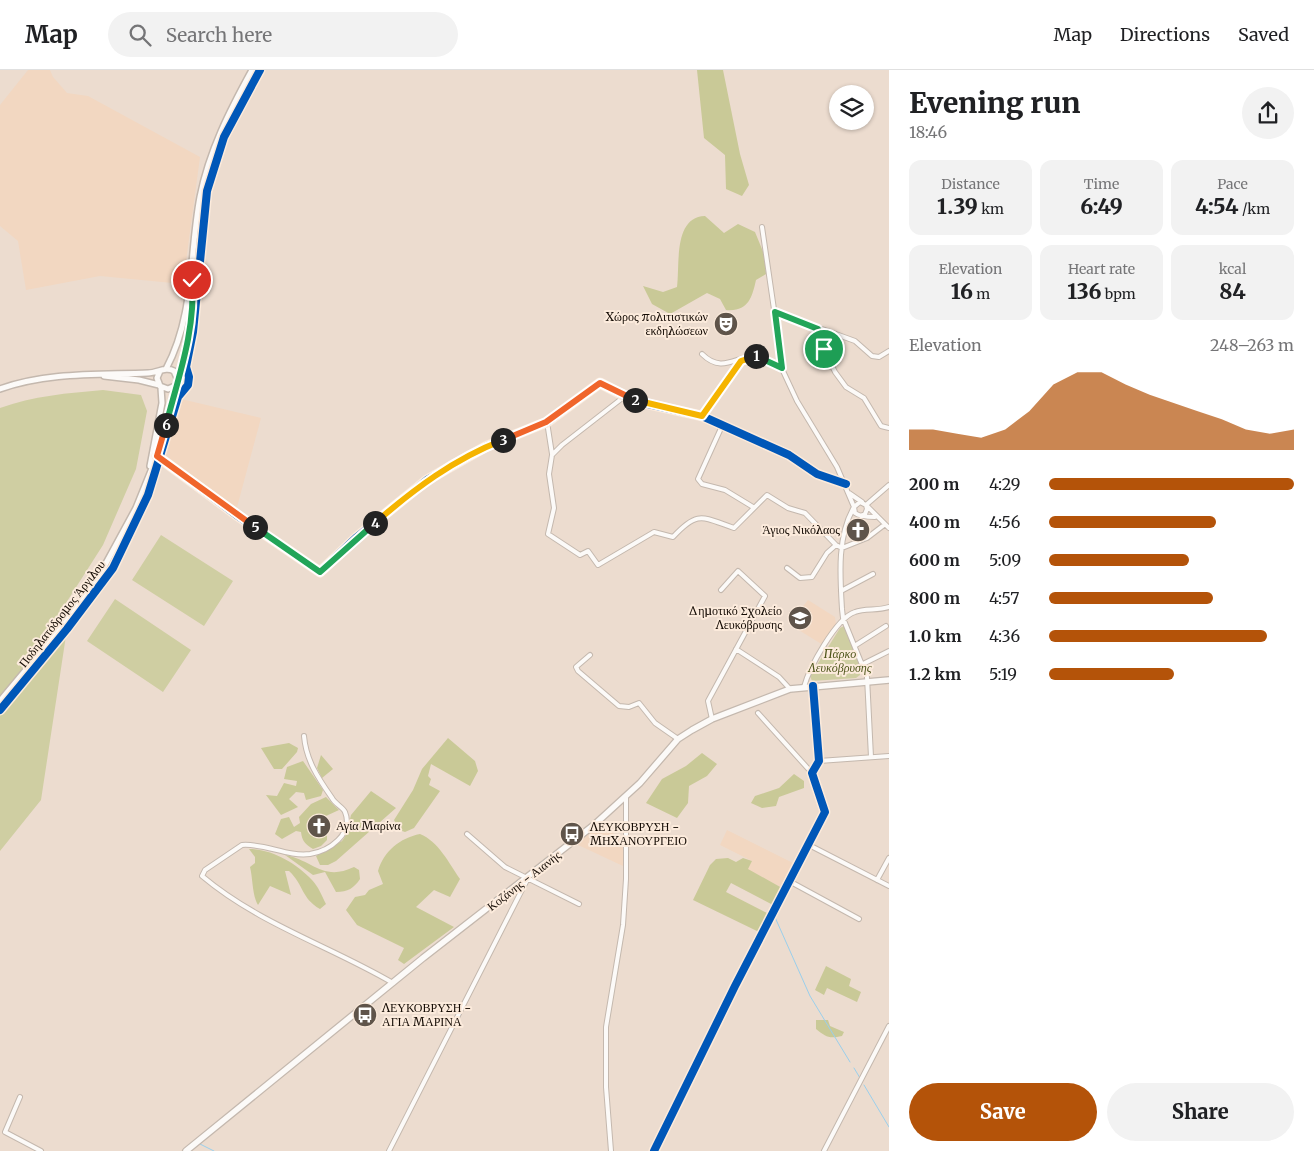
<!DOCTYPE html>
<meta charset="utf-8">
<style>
body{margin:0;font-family:Merriweather,serif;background:#f2f2f2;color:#202124;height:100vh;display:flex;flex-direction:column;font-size:19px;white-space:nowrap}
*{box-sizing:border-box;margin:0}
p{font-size:16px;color:#757577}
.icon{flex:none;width:28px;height:28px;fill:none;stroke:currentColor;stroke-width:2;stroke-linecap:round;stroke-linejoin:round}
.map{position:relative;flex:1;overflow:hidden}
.panel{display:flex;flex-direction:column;background:#fff;width:425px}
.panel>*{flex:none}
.buttons{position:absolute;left:829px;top:15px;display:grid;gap:10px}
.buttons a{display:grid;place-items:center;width:45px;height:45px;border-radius:50%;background:#fff;box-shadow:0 1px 4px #0004;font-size:25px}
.pin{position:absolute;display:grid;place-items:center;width:42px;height:42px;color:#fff;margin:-21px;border:2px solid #fff;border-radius:50%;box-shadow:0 1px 5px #0007}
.km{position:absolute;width:25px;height:25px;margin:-12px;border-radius:50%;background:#222;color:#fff;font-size:14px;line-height:25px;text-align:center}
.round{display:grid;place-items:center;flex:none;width:52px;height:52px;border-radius:26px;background:#f2f2f2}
.headline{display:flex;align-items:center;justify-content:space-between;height:85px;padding:0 20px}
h1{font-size:28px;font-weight:800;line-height:38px}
.metrics{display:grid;grid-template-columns:repeat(3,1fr);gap:8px;height:85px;padding:5px 20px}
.metrics div{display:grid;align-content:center;border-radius:12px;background:#f2f2f2;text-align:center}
.metrics b{font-size:21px;font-weight:800}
.metrics small{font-size:14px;font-weight:400}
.metrics p{font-size:14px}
.chart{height:140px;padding:10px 20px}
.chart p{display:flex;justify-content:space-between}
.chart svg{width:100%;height:90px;margin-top:5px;fill:#b45309;opacity:.7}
.action{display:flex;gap:10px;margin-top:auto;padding:10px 20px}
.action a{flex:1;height:58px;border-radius:30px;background:#b45309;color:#fff;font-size:20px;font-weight:800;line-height:58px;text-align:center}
.action a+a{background:#f2f2f2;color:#202124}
ul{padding:0 20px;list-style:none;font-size:16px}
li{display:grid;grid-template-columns:80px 60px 1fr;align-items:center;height:38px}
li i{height:12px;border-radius:6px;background:#b45309}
header{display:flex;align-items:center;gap:30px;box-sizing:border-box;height:70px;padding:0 25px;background:#fff;border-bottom:1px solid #e0e0e0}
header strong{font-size:24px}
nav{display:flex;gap:28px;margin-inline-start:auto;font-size:18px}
.search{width:350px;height:45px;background:#f2f2f2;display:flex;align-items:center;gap:12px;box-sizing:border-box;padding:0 18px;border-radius:28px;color:#757577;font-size:19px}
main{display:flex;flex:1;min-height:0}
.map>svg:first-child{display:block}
</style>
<header>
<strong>Map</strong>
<div class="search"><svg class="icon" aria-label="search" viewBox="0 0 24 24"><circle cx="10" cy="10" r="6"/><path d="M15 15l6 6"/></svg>Search here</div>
<nav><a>Map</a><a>Directions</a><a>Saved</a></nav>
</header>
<main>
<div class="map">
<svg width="889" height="1081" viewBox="0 0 889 1081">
<rect width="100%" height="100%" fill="#ecdccf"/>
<path fill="#f2d7c1" d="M 28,0 L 50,0 L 53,7 L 67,23 L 88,26 L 200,87 L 183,214 L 100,206 L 26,220 L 18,171 L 0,156 L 0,35 Z
M 181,329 L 261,348 L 236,441 L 165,390 Z
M 808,530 L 835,547 L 836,555 L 823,575 L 789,554 Z
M 599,756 L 624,769 L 623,796 L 576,774 Z
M 727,760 L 795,794 L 782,818 L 747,799 L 752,791 L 720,775 Z"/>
<path fill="#cfcea2" d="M 103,320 L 141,325 L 147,341 L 136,399 L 103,475 L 59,544 L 67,559 L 41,730 L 0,781 L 0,338 C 33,326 68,323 103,320 Z
M 161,465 L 233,511 L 204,556 L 132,510 Z
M 115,529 L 191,580 L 163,622 L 87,571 Z
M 844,556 L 846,557 L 859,594 L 860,605 L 856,608 L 812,611 L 810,606 L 840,558 Z"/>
<path fill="#c9c997" d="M 697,0 L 723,0 L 740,84 L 749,115 L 742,126 L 726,119 L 725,85 L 704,68 Z
M 705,146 L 724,163 L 738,154 L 755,162 L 764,184 L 766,204 L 756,210 C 752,228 748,242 726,240 L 720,229 L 707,223 L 670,244 L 652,234 L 643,216 L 663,222 L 677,217 C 680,195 673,147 705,146 Z
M 448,668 L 475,691 L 478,701 L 470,716 L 431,694 L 428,706 L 431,709 L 429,715 L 440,721 L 414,758 L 405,762 L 399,760 L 394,750 L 413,720 L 422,699 Z
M 289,673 L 298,678 L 297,682 L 282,699 L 274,699 L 261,678 Z
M 702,683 L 717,694 L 707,706 L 689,716 L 688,733 L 677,748 L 646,733 L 662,709 L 686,696 Z
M 321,685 L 333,699 L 322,708 L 317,698 Z
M 303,691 L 323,720 L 321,726 L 306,730 L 304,723 L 296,722 L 289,729 L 298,737 L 281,745 L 266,725 L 277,726 L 284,713 L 296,716 L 297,711 L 284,709 L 287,697 Z
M 794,704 L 804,711 L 804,718 L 779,727 L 776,736 L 762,738 L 751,733 L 755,726 L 779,718 Z
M 371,721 L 396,738 L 336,791 L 328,795 L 320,795 L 316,786 L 342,771 L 346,765 L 351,745 Z
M 326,727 L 339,740 L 315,751 L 310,757 L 310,762 L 314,765 L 327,764 L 327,770 L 321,776 L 313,779 C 305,774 302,771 301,762 L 296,761 L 282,769 L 275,764 L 281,749 L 289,747 L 294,757 L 300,753 L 299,747 L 311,734 Z
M 420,764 C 438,771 449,793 460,809 L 450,827 L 434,820 L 416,837 L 454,857 L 404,894 L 398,890 L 404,878 L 357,855 L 346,840 L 355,827 L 365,825 L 369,820 L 383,814 L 378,801 C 384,781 400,768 420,764 Z
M 249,779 C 272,779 296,793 312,810 C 318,816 322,826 326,834 L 320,839 C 301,828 304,815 289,801 L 285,801 L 291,825 L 270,816 L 258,835 C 252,825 253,809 250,797 L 255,793 L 255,787 Z
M 285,785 C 313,790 323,812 354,797 L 359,800 L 360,809 C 354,818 348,822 336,822 L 325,802 L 313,805 Z
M 728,788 L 736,792 L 743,788 L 752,791 L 748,799 L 782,818 L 773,835 L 731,813 L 726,822 L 769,844 L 759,862 L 693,830 L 710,795 L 716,789 Z
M 826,896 L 851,909 L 849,916 L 861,922 L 857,932 L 827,918 L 824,925 L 815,920 Z
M 816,950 L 828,950 L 830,956 L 844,962 L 842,966 C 829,969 826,967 816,959 Z"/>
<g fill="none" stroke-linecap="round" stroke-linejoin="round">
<path stroke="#9acfec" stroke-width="1" d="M 774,845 L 810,926 L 850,992
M 854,998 L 860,1008
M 864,1015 L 889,1057
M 200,1074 L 214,1081"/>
<g stroke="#c4b8ae" stroke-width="6">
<path id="minor" d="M 762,157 L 783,301 L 797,331 L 837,397 L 854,437 C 837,466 840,506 842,539 L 843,548 L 867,607 L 871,687
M 775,242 L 855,271 L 872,286 L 879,287 L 889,281
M 818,259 L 824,279 L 835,302 L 846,317 L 864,328 L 881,356 L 889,358
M 702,284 C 722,304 736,286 756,286 C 765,287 773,295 782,298
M 625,326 L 562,375 L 552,385 L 549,404 L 554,438 L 548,464 L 580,485 L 588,481 L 598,495 L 654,462 L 673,467 C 698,440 702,447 734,458 L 767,425 L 788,438 L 805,443 L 836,475 L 842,478 L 867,468 L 884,455
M 702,346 L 741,291
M 547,352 L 552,384
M 722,356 L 698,409 L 702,414 L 725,420 L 753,437
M 157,386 L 238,446 L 320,502 L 357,467 L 427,410 L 487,376 L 547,352 L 600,313 L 625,326 L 648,334 L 702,346 L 789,385 L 817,404 L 846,414
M 889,415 L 866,435 L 889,458
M 849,423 L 862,432
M 861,446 L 865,444 L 867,439 L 866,435 L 860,432 L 854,437 L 855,443 C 860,447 869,447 875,447
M 787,498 L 800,508 L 812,507 L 827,483 L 836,475
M 841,521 L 873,504
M 856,575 L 886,556
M 736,579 L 779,607 L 790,619
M 590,585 L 576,597 L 578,601 L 619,636 L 629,637 L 639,633 L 655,653 L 678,669
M 863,594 L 889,581
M 804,617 C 809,598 836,548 855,542 C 865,538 878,541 889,537
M 758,643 L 812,703
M 712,649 L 708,631 L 765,526 L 738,501 L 721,520
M 304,666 C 306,690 318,708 332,728 C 335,734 343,737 345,742 C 354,764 329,781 310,784 C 287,787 265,773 242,775 L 205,800 L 202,806 C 259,854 330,876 393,913
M 819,691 L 889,686
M 467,764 L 505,797 L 579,834
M 809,775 L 889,816
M 877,810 L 889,788
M 789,811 L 859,849
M 20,1027 L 5,1062 L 41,1081
M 389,1081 L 528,808
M 611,1081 L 606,1017 L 606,957 L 623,855 L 626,809 L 626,727
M 654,1081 L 735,916 L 825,742 L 812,703 L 819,691 L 813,616
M 824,1081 L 889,956"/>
</g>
<g stroke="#c4b8ae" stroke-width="8">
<path id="tertiary" d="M 166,299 C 195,245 189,184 200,127 C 209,81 230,40 252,0
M 160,301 L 157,308 L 160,316 L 168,319 L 175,316
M 104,306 L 139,310 L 159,315
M 0,319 C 48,302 98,305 148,303 C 158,303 165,296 174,301 L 177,308
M 150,396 L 162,333 L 161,318
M 0,631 L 64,554 L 98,508 L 136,438 L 157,386 L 182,294 L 191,249 L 192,210"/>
</g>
<g stroke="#c4b8ae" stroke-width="8">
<path id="secondary" d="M 186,1081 L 423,888 L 594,755 L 640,713 L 678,669 L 692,660 L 712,649 L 790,619 L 889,610"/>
</g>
<use href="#minor" stroke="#fcfaf8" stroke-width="4"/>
<use href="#tertiary" stroke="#fcfaf8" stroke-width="5"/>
<use href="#secondary" stroke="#fcfaf8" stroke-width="5.5"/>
<g stroke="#fcebdc" stroke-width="11">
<path id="cycleway" d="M 157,386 L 238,446 L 320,502 L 357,467 L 427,410 L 487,376 L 547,352 L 600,313 L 625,326 L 648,334 L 702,346 L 789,385 L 817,404 L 846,414
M 0,640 L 67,559 L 113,498 L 148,425 L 178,327 L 188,315 L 189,307 L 186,297 L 193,262 L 207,121 L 224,67 L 260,0
M 654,1081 L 735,916 L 825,742 L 812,703 L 819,691 L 813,616"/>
</g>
<use href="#cycleway" stroke="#0057b8" stroke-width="8"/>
</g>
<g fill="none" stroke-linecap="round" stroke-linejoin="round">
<g stroke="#fff" stroke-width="10">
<path id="split-1" d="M 756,286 L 782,298 L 775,242 L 818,259 L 824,279"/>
</g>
<g stroke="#fff" stroke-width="10">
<path id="split-2" d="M 635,330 L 702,346 L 741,291 L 756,286"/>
</g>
<g stroke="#fff" stroke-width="10">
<path id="split-3" d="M 503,370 L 546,352 L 600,313 L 635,330"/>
</g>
<g stroke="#fff" stroke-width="10">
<path id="split-4" d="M 375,453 C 414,419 454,389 503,370"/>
</g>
<g stroke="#fff" stroke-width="10">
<path id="split-5" d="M 255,457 L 320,502 L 375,453"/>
</g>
<g stroke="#fff" stroke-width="10">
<path id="split-6" d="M 166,355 L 157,386 L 255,457"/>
</g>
<g stroke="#fff" stroke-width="10">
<path id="split-7" d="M 166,355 C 178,308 196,260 192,210"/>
</g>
<use href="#split-1" stroke="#22a559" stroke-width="6"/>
<use href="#split-2" stroke="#f5b400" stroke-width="6"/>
<use href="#split-3" stroke="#f0652b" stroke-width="6"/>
<use href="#split-4" stroke="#f5b400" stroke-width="6"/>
<use href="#split-5" stroke="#22a559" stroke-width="6"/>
<use href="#split-6" stroke="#f0652b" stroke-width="6"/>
<use href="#split-7" stroke="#22a559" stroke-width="6"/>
</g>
<defs>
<g id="theatre-disc" transform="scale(1.25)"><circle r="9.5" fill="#5f544a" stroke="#fcebdc"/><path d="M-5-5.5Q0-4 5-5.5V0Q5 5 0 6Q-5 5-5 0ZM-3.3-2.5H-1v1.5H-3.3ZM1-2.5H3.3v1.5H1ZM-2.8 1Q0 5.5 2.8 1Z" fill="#fff"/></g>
<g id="church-disc" transform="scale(1.25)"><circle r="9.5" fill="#5f544a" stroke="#fcebdc"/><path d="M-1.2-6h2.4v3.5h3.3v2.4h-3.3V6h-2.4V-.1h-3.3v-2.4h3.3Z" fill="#fff"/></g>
<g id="school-disc" transform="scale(1.25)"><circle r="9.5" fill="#5f544a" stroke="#fcebdc"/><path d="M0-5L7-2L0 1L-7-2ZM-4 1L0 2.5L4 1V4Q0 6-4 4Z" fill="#fff"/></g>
<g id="bus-disc" transform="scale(1.25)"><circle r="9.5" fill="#5f544a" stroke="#fcebdc"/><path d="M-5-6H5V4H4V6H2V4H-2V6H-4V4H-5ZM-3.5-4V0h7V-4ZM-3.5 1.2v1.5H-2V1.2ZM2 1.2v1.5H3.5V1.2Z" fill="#fff"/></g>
</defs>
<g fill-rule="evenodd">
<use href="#theatre-disc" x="726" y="254"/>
<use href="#church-disc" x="858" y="460"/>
<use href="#school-disc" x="800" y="548"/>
<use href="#church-disc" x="319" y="756"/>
<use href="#bus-disc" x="572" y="764"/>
<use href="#bus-disc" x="365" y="945"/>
</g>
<g text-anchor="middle" stroke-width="4" stroke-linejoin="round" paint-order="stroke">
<g font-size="12" fill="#130a03" stroke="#fcebdc" text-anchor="end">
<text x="708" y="251">Χώρος πολιτιστικών<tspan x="708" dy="14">εκδηλώσεων</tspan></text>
<text x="840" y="464">Άγιος Νικόλαος</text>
<text x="782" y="545">Δημοτικό Σχολείο<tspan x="782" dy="14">Λευκόβρυσης</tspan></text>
<text x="336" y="760" text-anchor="start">Αγία Μαρίνα</text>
<text x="590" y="761" text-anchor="start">ΛΕΥΚΟΒΡΥΣΗ -<tspan x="590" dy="14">ΜΗΧΑΝΟΥΡΓΕΙΟ</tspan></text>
<text x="382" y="942" text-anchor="start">ΛΕΥΚΟΒΡΥΣΗ -<tspan x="382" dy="14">ΑΓΙΑ ΜΑΡΙΝΑ</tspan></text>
</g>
<g font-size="12" fill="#130a03" stroke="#fcebdc">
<text transform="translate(62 544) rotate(-52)" y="4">Ποδηλατόδρομος Άργιλου</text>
<text transform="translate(524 811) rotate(-38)" y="4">Κοζάνης - Αιανής</text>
</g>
<g font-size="12" font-style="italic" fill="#4f561c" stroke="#fcebdc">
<text x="840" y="588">Πάρκο<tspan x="840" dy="14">Λευκόβρυσης</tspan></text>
</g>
</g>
</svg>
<div class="buttons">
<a><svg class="icon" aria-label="layers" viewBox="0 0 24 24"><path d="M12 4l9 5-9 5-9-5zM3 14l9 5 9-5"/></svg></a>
</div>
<div class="pin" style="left:824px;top:279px;background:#1e9e55"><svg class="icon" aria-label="arrive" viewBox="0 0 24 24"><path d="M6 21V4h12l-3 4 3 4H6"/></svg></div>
<div class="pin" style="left:192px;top:210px;background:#d93025"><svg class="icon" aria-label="check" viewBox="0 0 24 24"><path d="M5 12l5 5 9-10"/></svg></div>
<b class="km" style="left:756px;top:286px">1</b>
<b class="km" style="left:635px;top:330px">2</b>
<b class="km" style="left:503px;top:370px">3</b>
<b class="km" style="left:375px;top:453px">4</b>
<b class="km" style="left:255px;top:457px">5</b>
<b class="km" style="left:166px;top:355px">6</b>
</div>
<section class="panel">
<div class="headline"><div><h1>Evening run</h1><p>18:46</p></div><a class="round"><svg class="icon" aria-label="share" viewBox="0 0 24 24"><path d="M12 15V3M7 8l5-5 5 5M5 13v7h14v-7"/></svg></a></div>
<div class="metrics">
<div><p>Distance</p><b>1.39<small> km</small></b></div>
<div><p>Time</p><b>6:49</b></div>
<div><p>Pace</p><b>4:54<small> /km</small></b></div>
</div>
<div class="metrics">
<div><p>Elevation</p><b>16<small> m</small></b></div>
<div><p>Heart rate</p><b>136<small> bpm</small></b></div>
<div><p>kcal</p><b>84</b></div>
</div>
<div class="chart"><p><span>Elevation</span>248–263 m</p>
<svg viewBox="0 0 160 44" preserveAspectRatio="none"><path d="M0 44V34L10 34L20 36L30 38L40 34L50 25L60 12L70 6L80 6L90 12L100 17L110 21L120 25L130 29L140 34L150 36L160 34V44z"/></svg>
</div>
<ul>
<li><b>200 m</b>4:29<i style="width:100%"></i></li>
<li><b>400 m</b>4:56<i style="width:68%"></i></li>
<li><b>600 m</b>5:09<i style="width:57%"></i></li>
<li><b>800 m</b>4:57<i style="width:67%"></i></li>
<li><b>1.0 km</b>4:36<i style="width:89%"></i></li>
<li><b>1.2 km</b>5:19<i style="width:51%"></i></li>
</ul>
<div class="action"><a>Save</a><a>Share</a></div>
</section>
</main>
